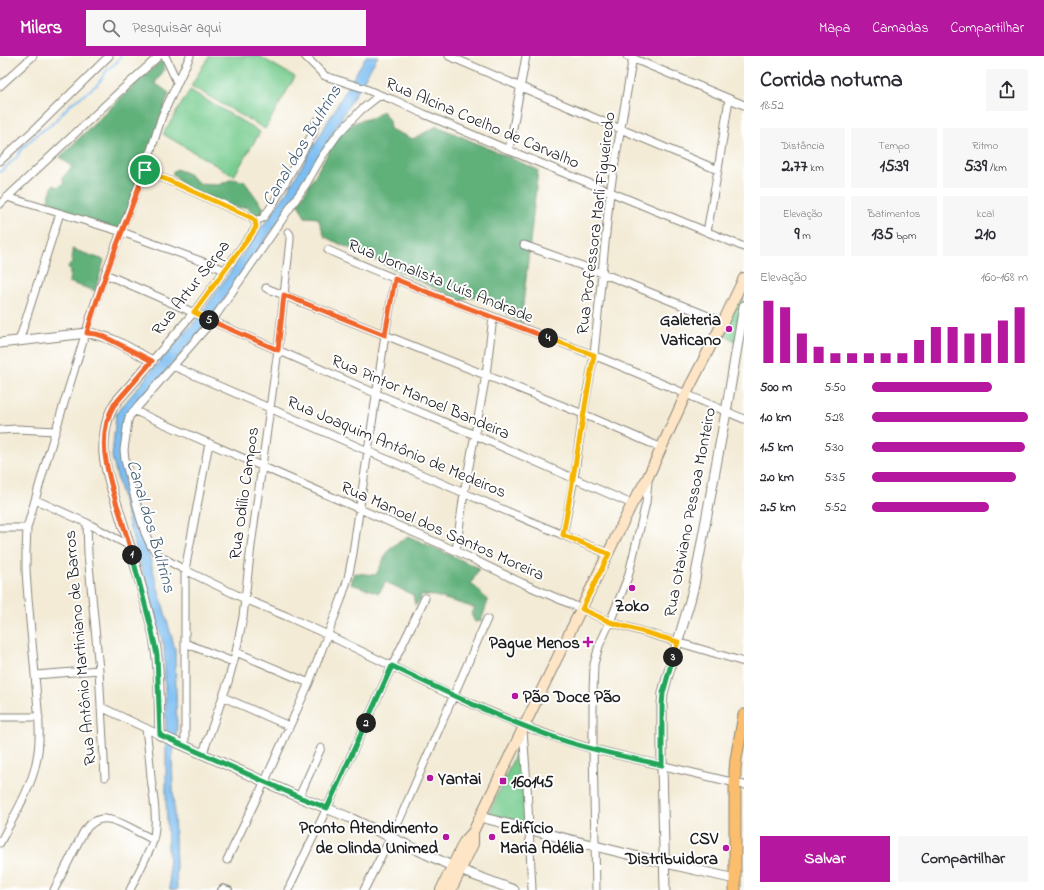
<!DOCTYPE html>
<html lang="pt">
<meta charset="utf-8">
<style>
body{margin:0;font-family:"Indie Flower",sans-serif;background:#f7f7f7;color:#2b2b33;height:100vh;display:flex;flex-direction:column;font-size:15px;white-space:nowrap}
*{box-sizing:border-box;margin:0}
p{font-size:13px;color:#7c7c81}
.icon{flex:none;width:22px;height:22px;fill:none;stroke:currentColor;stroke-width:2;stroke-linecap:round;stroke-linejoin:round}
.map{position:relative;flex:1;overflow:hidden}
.details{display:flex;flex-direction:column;background:#fff;width:300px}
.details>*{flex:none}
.pin{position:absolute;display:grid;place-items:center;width:34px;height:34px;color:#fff;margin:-17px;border:2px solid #fff;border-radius:50%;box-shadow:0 1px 4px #0007}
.km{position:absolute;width:20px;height:20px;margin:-10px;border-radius:50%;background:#222;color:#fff;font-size:11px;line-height:20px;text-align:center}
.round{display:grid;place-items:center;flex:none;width:42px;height:42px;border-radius:0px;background:#f7f7f7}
.headline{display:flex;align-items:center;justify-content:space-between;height:68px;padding:0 16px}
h1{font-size:22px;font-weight:700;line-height:30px}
.figures{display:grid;grid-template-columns:repeat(3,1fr);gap:6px;height:68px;padding:4px 16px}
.figures div{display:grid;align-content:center;border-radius:0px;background:#f7f7f7;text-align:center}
.figures b{font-size:17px;font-weight:700}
.figures small{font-size:11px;font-weight:400}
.figures p{font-size:11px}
.chart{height:112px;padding:8px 16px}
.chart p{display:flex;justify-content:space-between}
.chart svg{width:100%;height:72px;margin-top:4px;stroke:#b5179e;stroke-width:6}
.primary-button{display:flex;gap:8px;margin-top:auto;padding:8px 16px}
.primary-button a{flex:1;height:46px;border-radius:0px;background:#b5179e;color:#fff;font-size:16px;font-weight:700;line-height:46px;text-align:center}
.primary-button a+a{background:#f7f7f7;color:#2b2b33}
ul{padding:0 16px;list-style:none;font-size:13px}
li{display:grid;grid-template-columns:64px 48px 1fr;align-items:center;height:30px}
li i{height:10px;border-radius:5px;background:#b5179e}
header{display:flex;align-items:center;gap:24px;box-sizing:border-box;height:56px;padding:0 20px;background:#b5179e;color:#fff}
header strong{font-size:19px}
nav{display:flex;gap:22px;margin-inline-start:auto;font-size:14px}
.search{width:280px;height:36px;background:#f7f7f7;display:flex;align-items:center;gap:10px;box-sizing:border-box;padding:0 14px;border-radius:0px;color:#7c7c81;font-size:15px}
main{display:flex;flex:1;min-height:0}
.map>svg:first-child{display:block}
</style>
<header>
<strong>Milers</strong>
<div class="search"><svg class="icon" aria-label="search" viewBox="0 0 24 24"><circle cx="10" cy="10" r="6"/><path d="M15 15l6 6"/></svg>Pesquisar aqui</div>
<nav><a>Mapa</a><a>Camadas</a><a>Compartilhar</a></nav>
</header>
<main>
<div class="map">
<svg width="744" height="834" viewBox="0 0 744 834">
<rect width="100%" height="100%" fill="#fff"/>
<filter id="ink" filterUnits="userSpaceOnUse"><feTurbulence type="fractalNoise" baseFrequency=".025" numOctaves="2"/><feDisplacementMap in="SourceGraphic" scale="8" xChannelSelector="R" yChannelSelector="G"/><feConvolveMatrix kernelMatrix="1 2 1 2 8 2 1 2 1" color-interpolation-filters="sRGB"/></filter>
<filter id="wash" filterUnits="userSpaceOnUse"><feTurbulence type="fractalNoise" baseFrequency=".012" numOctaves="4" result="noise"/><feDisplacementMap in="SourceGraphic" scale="16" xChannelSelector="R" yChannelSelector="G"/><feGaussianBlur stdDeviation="0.9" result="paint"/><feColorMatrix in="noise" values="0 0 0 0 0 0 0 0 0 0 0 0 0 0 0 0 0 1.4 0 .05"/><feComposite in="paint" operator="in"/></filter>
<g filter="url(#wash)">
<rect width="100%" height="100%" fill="#f3ebd6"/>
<path fill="#77cc8f" stroke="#4a7456" d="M 209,0 L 259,0 L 295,21 L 265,73 L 191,30 Z
M 190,34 L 260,76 L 234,120 L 163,78 Z
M 744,230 L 738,287 L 719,275 Z
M 520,688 L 526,769 L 488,759 Z"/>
<path fill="#61b07a" stroke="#3e664b" d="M 162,4 L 165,13 L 155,27 L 169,37 L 122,176 L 99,169 L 20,139 L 46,149 L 53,129 L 59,131 L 64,126 L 62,122 L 72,111 L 60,101 L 133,30 Z
M 383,55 L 389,65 L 390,73 L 413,83 L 437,70 L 538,114 L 521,267 L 480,240 L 469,241 L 462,245 L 325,181 L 318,162 L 305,161 L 298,148 L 343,72 L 359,65 L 374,61 Z
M 176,113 L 187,117 L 200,128 L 219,129 L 232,123 L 244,125 L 263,151 L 264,156 L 261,160 L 255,158 L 247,151 L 237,152 L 185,132 L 172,117 Z
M 72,193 L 104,204 L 95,235 L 69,226 L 70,216 L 68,210 L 72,207 L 73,205 L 71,202 L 73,199 Z
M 408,480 L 479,512 L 471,528 C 477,531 482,539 488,545 L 481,565 L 475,566 L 471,558 L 475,552 L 435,540 L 421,539 L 420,545 L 415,549 L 413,539 L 386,526 L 379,537 L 351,528 L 354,517 L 376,519 L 389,493 Z"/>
<path fill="#7dbef2" stroke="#4c6d87" d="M 366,0 L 378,0 L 350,47 L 301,133 L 207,268 L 126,362 L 121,399 L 175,593 L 177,674 L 172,705 L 177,834 L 170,834 L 166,746 L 166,676 L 164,591 L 130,472 L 112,401 L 116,358 L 154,312 L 197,263 L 285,139 Z"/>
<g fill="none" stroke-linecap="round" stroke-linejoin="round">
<path stroke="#7dbef2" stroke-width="2" d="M 0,116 L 17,101 L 22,92 L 39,77 L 51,69 L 72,47 L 85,38 L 98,28 L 107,14 L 117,6 L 121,0"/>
</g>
</g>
<g filter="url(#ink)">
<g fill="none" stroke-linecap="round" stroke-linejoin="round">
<g stroke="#888479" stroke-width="8">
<path id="pedestrian" d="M 221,834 L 223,832 L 229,834"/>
</g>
<g stroke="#888479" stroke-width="9">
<path id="minor" d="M 165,0 L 177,26
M 305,0 L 325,20 L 363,32 L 380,39 L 394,44 L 424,58 L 518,98 L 744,191
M 449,0 L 521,31 L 718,114
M 627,0 L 744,49
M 0,30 L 33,0
M 380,39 L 361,54 L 338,78 L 321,102 L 306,128 L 277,171 L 212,265 L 129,361 L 128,365 L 124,394 L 125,404 L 140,461 L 145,477 L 151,490 L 161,501 L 185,514 L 245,543 L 286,560 L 328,579 L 453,640 L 524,670 L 563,684 L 593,693 L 744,729
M 509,94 L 526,0
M 0,105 L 37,71 L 109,0
M 145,114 L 250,161 L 255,165
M 7,141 L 122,176 L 225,214
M 0,148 L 117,38 L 159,0
M 255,165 L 263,162 L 273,148 L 313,77 L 316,65
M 707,176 L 718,114 L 729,43
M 524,189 L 602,217 L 723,266
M 328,194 C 414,233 504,264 593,299 C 644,319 694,342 744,363
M 105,218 L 147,236 L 377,338 L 475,379 L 632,448
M 266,232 L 385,279 L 583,358 L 662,392
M 19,285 L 60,157
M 152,305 L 194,256 L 253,176 L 256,171 L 255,165
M 173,310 L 464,437 L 563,479 L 609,498
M 135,355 L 456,495 L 522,527 L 582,553 L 610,566 L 744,606
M 0,374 L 17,373 L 56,375
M 36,444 L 87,467 L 130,490
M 87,467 L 88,498 L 99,614 L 105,721
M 0,472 L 27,472
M 563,479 L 574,422 L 583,358 L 594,299 L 610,136 L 633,0
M 456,495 L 464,437 L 486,319 L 493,261
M 185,587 L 233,606
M 236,596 L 309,627
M 35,619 L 99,614
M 223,641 L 289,670
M 101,651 L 160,679
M 0,661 L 39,661
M 523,674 L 527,729 L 532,834
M 185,689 L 185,514 L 209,387
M 203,697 L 228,626 L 236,596 L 243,561 L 251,490 L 278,294 L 290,184 L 290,179 L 288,176
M 299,741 L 321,692
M 0,787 C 12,763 31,733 36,707 C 42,682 38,656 36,631 C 33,591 28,552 26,513 L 26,496 L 27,472 L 46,406 L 93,253 L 105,218 L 144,116 L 162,60 L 190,0
M 227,804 L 265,725 L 309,627 L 341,544 L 348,522 L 353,497 L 385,279 L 395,223
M 54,834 L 83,777 C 97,756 112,762 131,772 C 138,776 146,780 154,784
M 130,834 L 151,791 C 159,769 154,745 151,722 C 150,706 148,689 146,672
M 288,834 L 327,752 L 392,610 L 425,542
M 364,834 L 399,765 L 487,563
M 596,834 L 593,693 L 593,637 L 594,608 L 599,590 L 610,566 L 628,521 L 646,447 L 648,425"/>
</g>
<g stroke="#888479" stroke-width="11">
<path id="tertiary" d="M 0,287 L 87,277 C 110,279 132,294 152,305 L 116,346 C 106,360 103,381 104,398 C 106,420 115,441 121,462 C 133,500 144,538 153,576 C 160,610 159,644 160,679 L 299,741 L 348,761 L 460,814 L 514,834
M 480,761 L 631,799 L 735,823
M 665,834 L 662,709 L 662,649 L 663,637 L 667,622 L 690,545 L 694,529 L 726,356 L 744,250"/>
</g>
<g stroke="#888479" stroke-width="12">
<path id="secondary" d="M 441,834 L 464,786 L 473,776 L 480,761 L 632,448 L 648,421 L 686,338 L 723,266 L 744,222
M 451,834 L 473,788 L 473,776"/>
</g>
<g stroke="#888479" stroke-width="13">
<path id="primary" d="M 735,834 L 735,714 L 736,703 L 744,659"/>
</g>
<use href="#pedestrian" stroke="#fff" stroke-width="5.5"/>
<use href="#minor" stroke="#fff" stroke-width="7"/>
<use href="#tertiary" stroke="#fff" stroke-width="9"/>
<use href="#secondary" stroke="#fde5c5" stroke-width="10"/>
<use href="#primary" stroke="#fbbe6e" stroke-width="11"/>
</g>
</g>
<g fill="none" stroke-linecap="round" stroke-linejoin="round" filter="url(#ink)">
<g stroke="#fff" stroke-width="8">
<path id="split-1" d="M 132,499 C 127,481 122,463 116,446 C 107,415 96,379 114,349 L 152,305 L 103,280 L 96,278 L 87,277 C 102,221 126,169 145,114"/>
</g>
<g stroke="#fff" stroke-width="8">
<path id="split-2" d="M 132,499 L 152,575 L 157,599 L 160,679 L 299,741 L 327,752 L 366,667"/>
</g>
<g stroke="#fff" stroke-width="8">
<path id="split-3" d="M 366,667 L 392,610 C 447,637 503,664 562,684 C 594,695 628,701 662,709 L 662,649 L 663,637 L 673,601"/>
</g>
<g stroke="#fff" stroke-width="8">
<path id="split-4" d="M 548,282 L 594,299 C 583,359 574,419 563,479 L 609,498 L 582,553 L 610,566 L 678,586 L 673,601"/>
</g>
<g stroke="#fff" stroke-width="8">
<path id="split-5" d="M 209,264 L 278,294 L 284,239 L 385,279 L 395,223 L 447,244 L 548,282"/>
</g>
<g stroke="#fff" stroke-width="8">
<path id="split-6" d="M 145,114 L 250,161 L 255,165 L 256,171 L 253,176 L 194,256 L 209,264"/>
</g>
<use href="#split-1" stroke="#f0652b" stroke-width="5"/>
<use href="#split-2" stroke="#22a559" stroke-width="5"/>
<use href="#split-3" stroke="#22a559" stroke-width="5"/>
<use href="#split-4" stroke="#f5b400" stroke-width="5"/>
<use href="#split-5" stroke="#f0652b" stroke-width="5"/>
<use href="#split-6" stroke="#f5b400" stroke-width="5"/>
</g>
<g fill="#b5179e" stroke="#fff" stroke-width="1.5">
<circle cx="729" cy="273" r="4"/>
<circle cx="632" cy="532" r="4"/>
<path d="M586 580h4v4h4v4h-4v4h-4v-4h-4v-4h4z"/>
<circle cx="515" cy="640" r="4"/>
<circle cx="430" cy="722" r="4"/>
<rect x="499" y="721" width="8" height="8" rx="2"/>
<circle cx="446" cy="781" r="4"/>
<circle cx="492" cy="781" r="4"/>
<circle cx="726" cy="792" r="4"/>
</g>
<g text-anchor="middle" stroke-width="4" stroke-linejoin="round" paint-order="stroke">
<g font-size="17" fill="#1c1c1c" stroke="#fff">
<text transform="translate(483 66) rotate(23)" y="6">Rua Alcina Coelho de Carvalho</text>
<text transform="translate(595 167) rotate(-83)" y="6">Rua Professora Marli Figueiredo</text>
<text transform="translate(441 224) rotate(22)" y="6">Rua Jornalista Luís Andrade</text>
<text transform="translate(190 231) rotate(-52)" y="6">Rua Artur Serpa</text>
<text transform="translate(421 340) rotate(23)" y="6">Rua Pintor Manoel Bandeira</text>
<text transform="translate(397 390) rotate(23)" y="6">Rua Joaquim Antônio de Medeiros</text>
<text transform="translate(243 437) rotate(-82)" y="6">Rua Odílio Campos</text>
<text transform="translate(689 456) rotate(-79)" y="6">Rua Otaviano Pessoa Monteiro</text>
<text transform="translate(443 474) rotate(24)" y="6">Rua Manoel dos Santos Moreira</text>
<text transform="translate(79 592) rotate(-95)" y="6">Rua Antônio Martiniano de Barros</text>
</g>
<g font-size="17" font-weight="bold" fill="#1c1c1c" stroke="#fff" text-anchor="end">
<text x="721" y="269">Galeteria<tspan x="721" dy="20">Vaticano</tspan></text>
<text x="632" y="555" text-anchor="middle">Zoko</text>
<text x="580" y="592">Pague Menos</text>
<text x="523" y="646" text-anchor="start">Pão Doce Pão</text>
<text x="438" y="728" text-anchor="start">Yantai</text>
<text x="511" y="731" text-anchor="start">160145</text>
<text x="438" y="777">Pronto Atendimento<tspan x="438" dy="20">de Olinda Unimed</tspan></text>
<text x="500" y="777" text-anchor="start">Edifício<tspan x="500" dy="20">Maria Adélia</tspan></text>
<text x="718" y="788">CSV<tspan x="718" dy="20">Distribuidora</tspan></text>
</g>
<g font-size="18" font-style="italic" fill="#435d72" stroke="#fff">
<text transform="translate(301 89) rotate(-59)" y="6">Canal dos Bultrins</text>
<text transform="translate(152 470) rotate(74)" y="6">Canal dos Bultrins</text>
</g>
</g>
</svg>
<div class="pin" style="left:145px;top:114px;background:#1e9e55"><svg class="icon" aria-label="arrive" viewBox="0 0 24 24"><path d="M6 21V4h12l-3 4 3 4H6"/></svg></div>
<b class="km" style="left:132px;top:499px">1</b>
<b class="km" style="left:366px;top:667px">2</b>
<b class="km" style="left:673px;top:601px">3</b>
<b class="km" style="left:548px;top:282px">4</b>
<b class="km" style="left:209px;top:264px">5</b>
</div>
<section class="details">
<div class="headline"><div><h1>Corrida noturna</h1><p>18:52</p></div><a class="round"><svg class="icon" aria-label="share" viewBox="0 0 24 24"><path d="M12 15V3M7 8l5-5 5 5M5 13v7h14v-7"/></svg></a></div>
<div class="figures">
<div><p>Distância</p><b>2.77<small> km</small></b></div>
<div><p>Tempo</p><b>15:39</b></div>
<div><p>Ritmo</p><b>5:39<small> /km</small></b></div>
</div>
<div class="figures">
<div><p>Elevação</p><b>9<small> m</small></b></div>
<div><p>Batimentos</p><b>135<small> bpm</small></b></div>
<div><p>kcal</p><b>210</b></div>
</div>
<div class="chart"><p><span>Elevação</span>160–168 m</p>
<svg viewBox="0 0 160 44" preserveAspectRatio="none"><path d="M5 44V6M15 44V10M25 44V26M35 44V34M45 44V38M55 44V38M65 44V38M75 44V38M85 44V38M95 44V30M105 44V22M115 44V22M125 44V26M135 44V26M145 44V18M155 44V10"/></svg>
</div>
<ul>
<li><b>500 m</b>5:50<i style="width:77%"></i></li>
<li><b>1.0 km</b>5:28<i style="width:100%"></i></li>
<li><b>1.5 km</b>5:30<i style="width:98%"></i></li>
<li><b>2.0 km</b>5:35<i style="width:92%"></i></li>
<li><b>2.5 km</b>5:52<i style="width:75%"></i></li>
</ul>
<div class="primary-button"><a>Salvar</a><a>Compartilhar</a></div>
</section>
</main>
